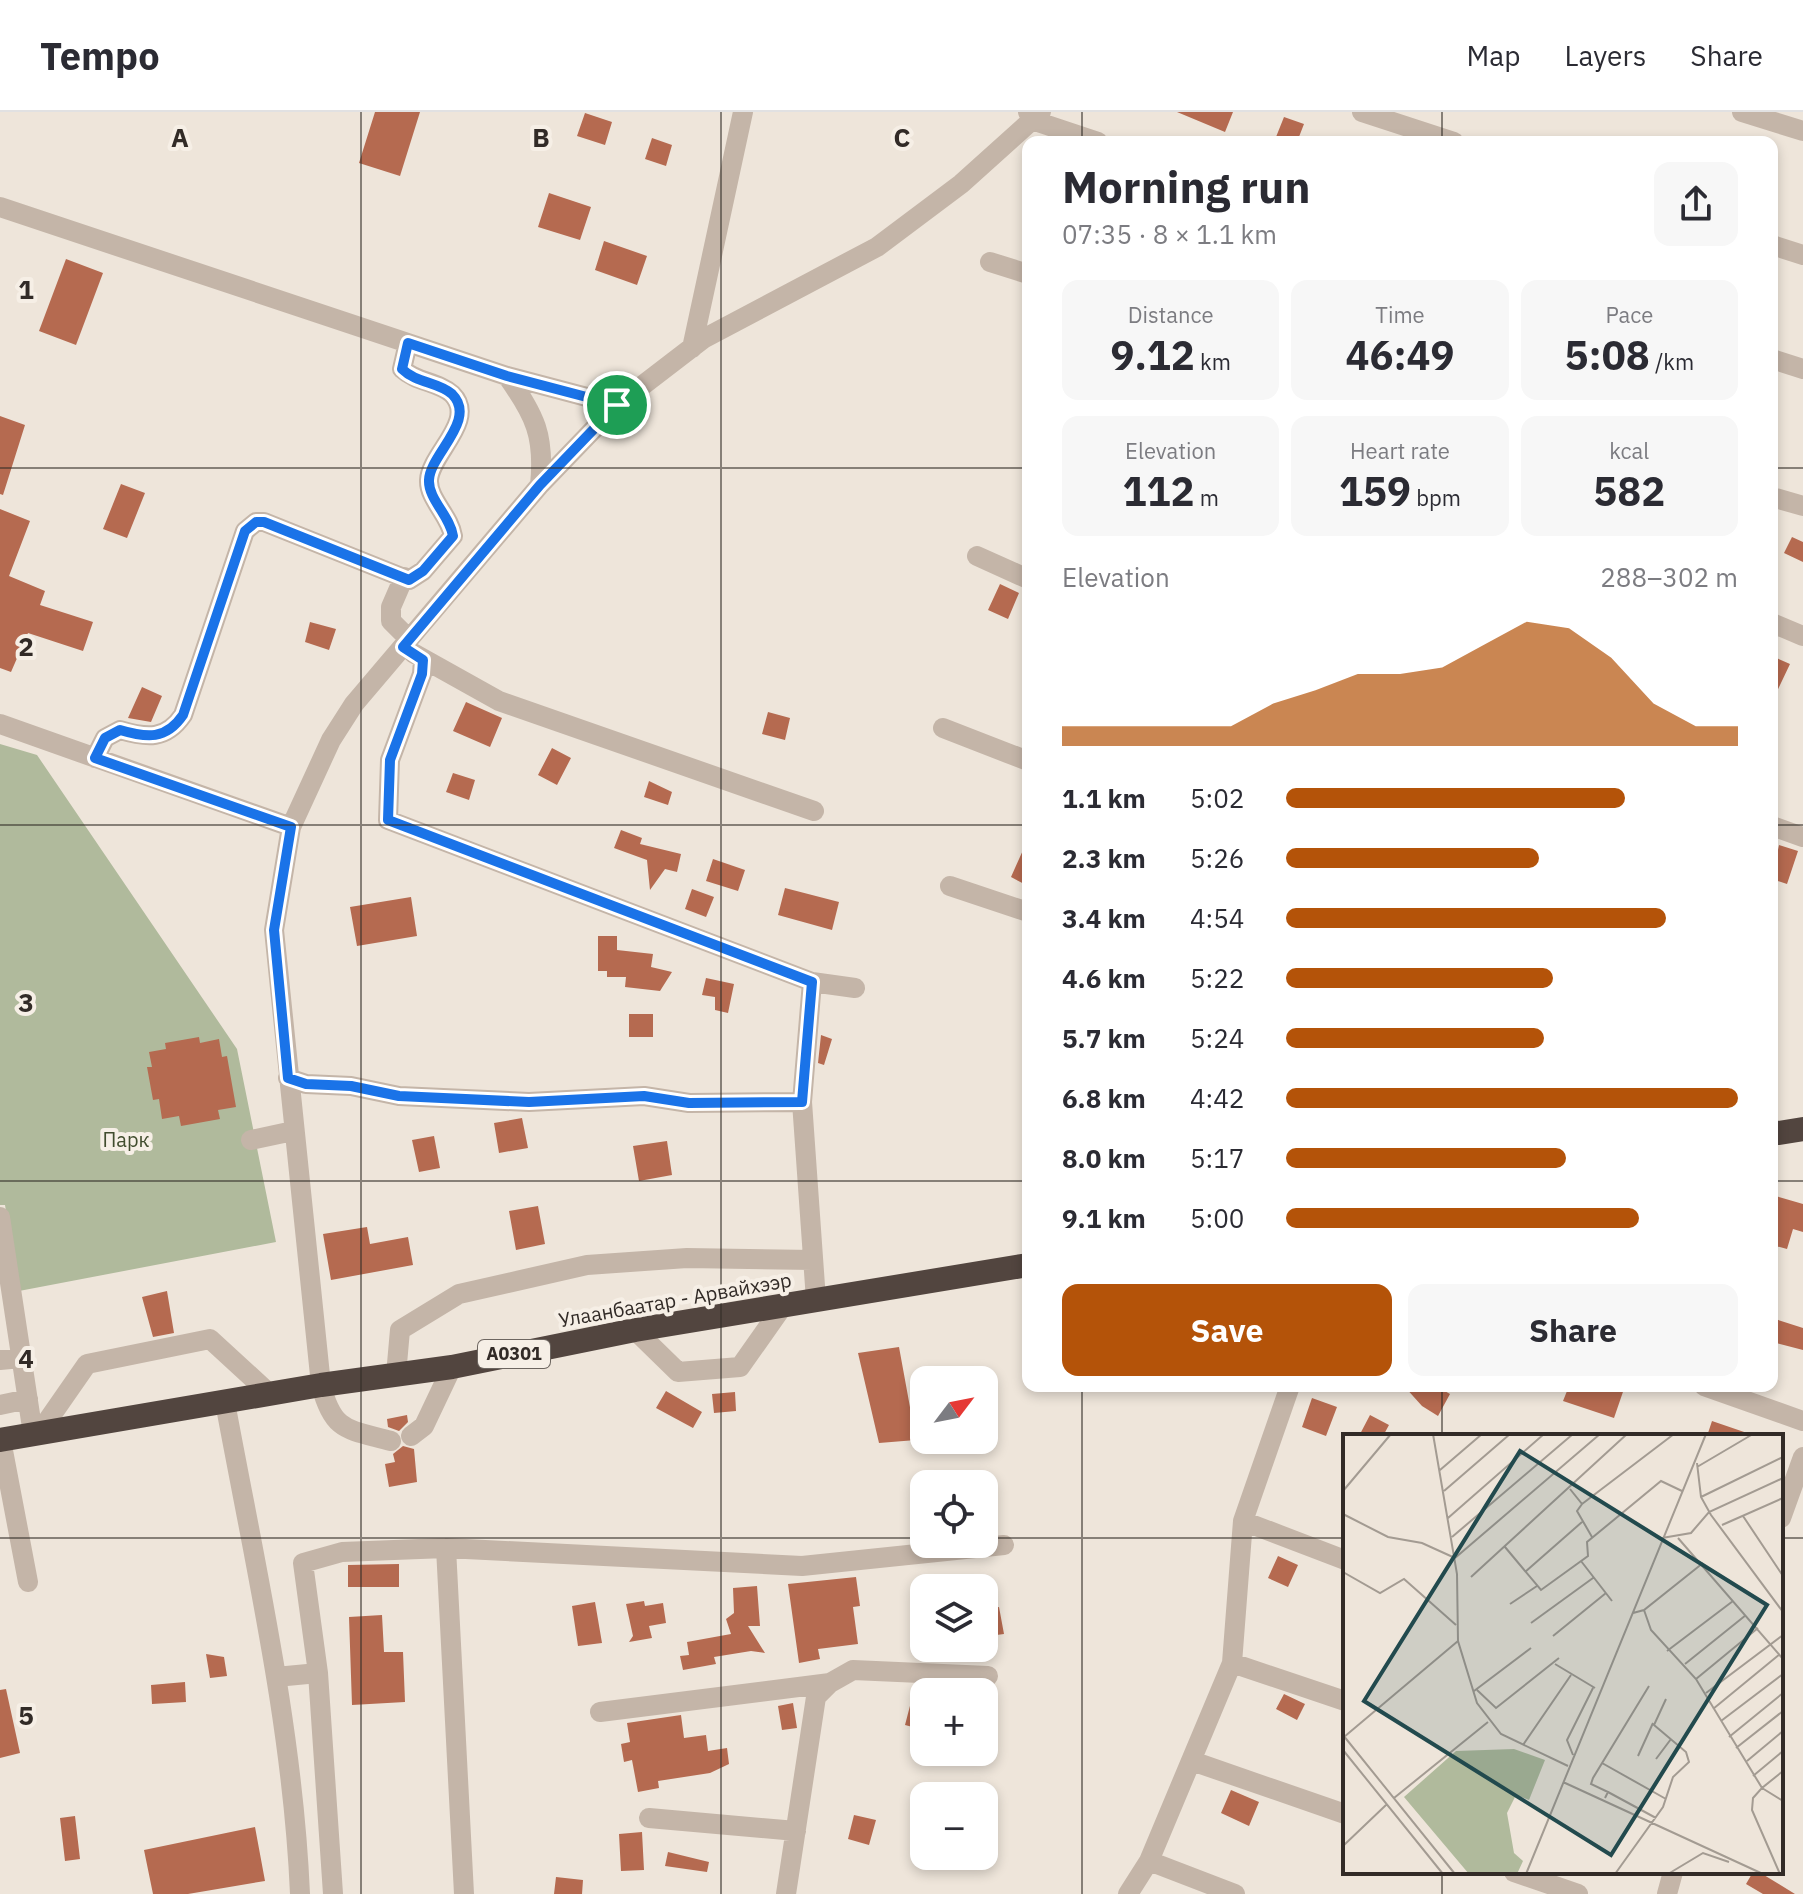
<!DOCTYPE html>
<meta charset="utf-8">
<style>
body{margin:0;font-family:"IBM Plex Sans",sans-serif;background:#f7f7f7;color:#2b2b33;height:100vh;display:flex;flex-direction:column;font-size:30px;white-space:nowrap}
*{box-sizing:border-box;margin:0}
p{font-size:26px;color:#7c7c81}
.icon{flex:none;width:44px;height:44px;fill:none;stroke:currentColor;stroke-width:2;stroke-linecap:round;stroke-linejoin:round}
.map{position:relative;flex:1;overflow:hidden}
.side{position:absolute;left:1022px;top:24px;width:756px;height:1256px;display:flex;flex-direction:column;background:#fff;border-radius:16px;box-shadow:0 4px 12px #0003}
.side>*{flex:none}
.needle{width:52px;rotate:58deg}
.buttons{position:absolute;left:910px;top:1254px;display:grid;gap:16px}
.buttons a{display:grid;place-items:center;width:88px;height:88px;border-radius:16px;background:#fff;box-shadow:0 4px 12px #0003;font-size:40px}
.pin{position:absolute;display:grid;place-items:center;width:68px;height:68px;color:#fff;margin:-34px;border:4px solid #fff;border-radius:50%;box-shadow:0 2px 8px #0007}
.round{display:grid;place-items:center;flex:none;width:84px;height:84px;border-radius:16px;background:#f7f7f7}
.head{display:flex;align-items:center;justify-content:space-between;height:136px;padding:0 40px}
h1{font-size:44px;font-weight:700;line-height:60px}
.figures{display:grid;grid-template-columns:repeat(3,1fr);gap:12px;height:136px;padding:8px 40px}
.figures div{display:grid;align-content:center;border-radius:16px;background:#f7f7f7;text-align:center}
.figures b{font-size:40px;font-weight:700}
.figures small{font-size:22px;font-weight:400}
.figures p{font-size:22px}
.chart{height:224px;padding:16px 40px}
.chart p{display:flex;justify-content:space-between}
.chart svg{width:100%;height:144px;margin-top:8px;fill:#b45309;opacity:.7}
.action{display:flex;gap:16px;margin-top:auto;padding:16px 40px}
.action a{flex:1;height:92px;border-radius:16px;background:#b45309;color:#fff;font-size:32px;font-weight:700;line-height:92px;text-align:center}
.action a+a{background:#f7f7f7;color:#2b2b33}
ul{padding:0 40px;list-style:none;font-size:26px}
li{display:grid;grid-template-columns:128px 96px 1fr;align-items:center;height:60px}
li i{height:20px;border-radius:10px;background:#b45309}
header{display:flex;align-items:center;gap:48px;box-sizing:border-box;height:112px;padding:0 40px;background:#fff;border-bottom:2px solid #e1e1e2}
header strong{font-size:38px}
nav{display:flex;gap:44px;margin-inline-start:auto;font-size:28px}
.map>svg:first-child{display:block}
</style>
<header>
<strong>Tempo</strong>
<nav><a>Map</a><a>Layers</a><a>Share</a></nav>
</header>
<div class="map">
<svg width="1803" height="1782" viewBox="0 0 1803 1782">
<rect width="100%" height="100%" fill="#eee5da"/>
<path fill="#b0ba9c" d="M 0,632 L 37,643 L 237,937 L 276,1130 L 19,1179 L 5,1093 L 0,1093 Z"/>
<path fill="#b56a50" d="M 375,0 L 420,0 L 400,64 L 359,51 Z
M 1177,0 L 1233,0 L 1225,20 Z
M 585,1 L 612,10 L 605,33 L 577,24 Z
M 1284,5 L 1304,12 L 1297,30 L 1274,30 Z
M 652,26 L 672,33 L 666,54 L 645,47 Z
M 549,81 L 591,95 L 580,128 L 538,115 Z
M 604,129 L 647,144 L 637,173 L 595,158 Z
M 66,147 L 103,161 L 76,233 L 39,219 Z
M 0,304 L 25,313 L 3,383 L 0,382 Z
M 121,372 L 145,381 L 127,426 L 103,417 Z
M 0,397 L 30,409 L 9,464 L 45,479 L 40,493 L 93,510 L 83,539 L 28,521 L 11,560 L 0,556 Z
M 1792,425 L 1803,430 L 1803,450 L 1784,441 Z
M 1000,472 L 1019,481 L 1008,507 L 988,498 Z
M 310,510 L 336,517 L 329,538 L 305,530 Z
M 1772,544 L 1790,552 L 1772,590 Z
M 142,575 L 162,584 L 151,610 L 128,606 Z
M 466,590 L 502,606 L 490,635 L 453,619 Z
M 768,600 L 790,606 L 785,628 L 762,622 Z
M 552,636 L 571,646 L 557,673 L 538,663 Z
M 453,661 L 475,668 L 469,688 L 446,680 Z
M 649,669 L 672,680 L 668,693 L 644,685 Z
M 621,718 L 642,726 L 640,732 L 681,742 L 677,760 L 665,757 L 650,778 L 647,748 L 614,736 Z
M 1028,727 L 1028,774 L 1011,765 Z
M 1779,733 L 1798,739 L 1787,772 L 1772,767 Z
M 713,747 L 745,758 L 738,779 L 706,769 Z
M 785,776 L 839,790 L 832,818 L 778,803 Z
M 692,777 L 714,785 L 706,805 L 685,797 Z
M 411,785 L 417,824 L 357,834 L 350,795 Z
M 598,824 L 617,824 L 617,838 L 653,842 L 651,855 L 672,860 L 660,879 L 625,875 L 626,865 L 607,865 L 607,859 L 598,859 Z
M 706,866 L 734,872 L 728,901 L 715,898 L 715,885 L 702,883 Z
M 629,902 L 653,902 L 653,925 L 629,925 Z
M 821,923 L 832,927 L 824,953 L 818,951 Z
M 199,925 L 200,931 L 219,927 L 222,945 L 227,944 L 236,995 L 218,998 L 220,1007 L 181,1014 L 179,1004 L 162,1007 L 159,987 L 153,988 L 147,955 L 152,955 L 149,940 L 166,937 L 165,931 Z
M 522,1006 L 528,1036 L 499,1041 L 494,1011 Z
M 434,1024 L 440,1056 L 419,1060 L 412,1028 Z
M 667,1029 L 672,1063 L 639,1069 L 633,1034 Z
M 1772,1083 L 1803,1092 L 1803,1120 L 1793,1117 L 1787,1137 L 1772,1133 Z
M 538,1094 L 545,1132 L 516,1138 L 509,1099 Z
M 367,1115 L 370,1132 L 408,1125 L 413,1153 L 331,1168 L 323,1122 Z
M 167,1179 L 174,1221 L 153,1225 L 142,1185 Z
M 1772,1206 L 1803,1216 L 1803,1238 L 1772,1230 Z
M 899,1235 L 916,1328 L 879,1331 L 858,1241 Z
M 1404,1274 L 1436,1274 L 1450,1282 L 1438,1304 L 1422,1294 Z
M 1569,1274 L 1625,1274 L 1614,1306 L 1563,1289 Z
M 666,1279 L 702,1300 L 693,1316 L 656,1296 Z
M 735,1280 L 736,1299 L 714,1301 L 712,1282 Z
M 1312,1286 L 1337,1295 L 1326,1324 L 1302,1315 Z
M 407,1303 L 408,1310 L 399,1319 L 388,1315 L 387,1307 Z
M 1370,1303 L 1389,1313 L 1383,1324 L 1359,1324 Z
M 1712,1309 L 1750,1322 L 1750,1324 L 1707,1324 Z
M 403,1334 L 414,1337 L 417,1370 L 389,1375 L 385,1352 L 395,1350 L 393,1342 Z
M 1278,1444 L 1298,1453 L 1288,1475 L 1268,1466 Z
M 399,1452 L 399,1475 L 348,1475 L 348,1453 Z
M 856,1465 L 860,1494 L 853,1495 L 858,1532 L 818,1537 L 820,1547 L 799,1551 L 788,1472 Z
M 757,1474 L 760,1514 L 748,1514 L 765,1541 L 751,1539 L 714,1545 L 716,1552 L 683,1558 L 680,1544 L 689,1543 L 687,1530 L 731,1522 L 726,1507 L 734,1501 L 733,1476 Z
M 644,1489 L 645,1494 L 663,1491 L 666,1511 L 649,1514 L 652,1526 L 629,1530 L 633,1524 L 626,1492 Z
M 595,1490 L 602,1531 L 578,1534 L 572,1494 Z
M 999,1495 L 1004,1522 L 989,1524 L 984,1497 Z
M 382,1503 L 384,1540 L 403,1540 L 405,1590 L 352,1593 L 349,1505 Z
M 206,1542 L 224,1545 L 227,1564 L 210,1566 Z
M 185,1570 L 186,1590 L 152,1592 L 151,1573 Z
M 6,1577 L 20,1641 L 0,1646 L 0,1578 Z
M 1284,1582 L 1305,1592 L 1297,1608 L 1276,1597 Z
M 911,1590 L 924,1593 L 924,1618 L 905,1613 Z
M 793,1591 L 797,1616 L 782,1618 L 778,1594 Z
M 681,1603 L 684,1626 L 706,1623 L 708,1639 L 727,1636 L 729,1652 L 710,1661 L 658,1669 L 659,1676 L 638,1680 L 632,1648 L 624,1650 L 621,1632 L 630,1630 L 627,1611 Z
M 1231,1678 L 1259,1690 L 1249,1714 L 1221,1701 Z
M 854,1703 L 876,1708 L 869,1733 L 848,1727 Z
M 75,1704 L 80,1747 L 65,1749 L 60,1706 Z
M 255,1715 L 265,1769 L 188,1782 L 153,1782 L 144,1738 Z
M 642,1720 L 644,1758 L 621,1759 L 619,1722 Z
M 668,1740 L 709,1750 L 707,1760 L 665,1754 Z
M 1753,1760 L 1759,1760 L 1795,1782 L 1763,1782 L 1746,1772 Z
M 556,1765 L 583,1768 L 582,1782 L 554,1782 Z"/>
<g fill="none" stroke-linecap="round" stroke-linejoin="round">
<path stroke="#c4b5a8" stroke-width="20" d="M 1028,0 L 1032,8 L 1098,30
M 1362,0 L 1454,30
M 1742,0 L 1803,19
M 0,95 L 507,264 L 617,293
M 1772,133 L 1803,143
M 990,150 L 1028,162
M 692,236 L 743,0
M 1772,247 L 1803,257
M 507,264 C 535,303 545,324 540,373
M 1772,385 L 1803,394
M 977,444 L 1028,467
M 404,465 L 391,495 L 391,509 L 409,527
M 1772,511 L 1803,524
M 413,541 L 499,589 L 814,699
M 423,548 L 422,562 L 390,648 L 388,708 L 812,870 L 855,876
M 0,612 L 291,715
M 943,616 L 1028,649
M 95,646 L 105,626 L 120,618 C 147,626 166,628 183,603 L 245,419 L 256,410 L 264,410 L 409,468 L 423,459 L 453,424 C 450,404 428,387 429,368 C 430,342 478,308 452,282 C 439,270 416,270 402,257 L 408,231
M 1772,714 L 1803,725
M 950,774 L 1028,800
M 812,870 L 802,990 L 816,1188
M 288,966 L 306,972 L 351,974 L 399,984 L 529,990 L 644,984 L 689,991 L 802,990
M 251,1028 L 293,1019
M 0,1105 L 33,1322
M 635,1218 L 678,1260 L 740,1255 L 783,1194
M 0,1248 L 21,1246
M 396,1263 L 400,1218 L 459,1182 L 587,1153 L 687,1146 L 813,1148
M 1704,1274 L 1803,1309
M 225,1290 C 255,1453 293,1617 300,1782
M 0,1293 L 28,1287
M 39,1321 L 87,1252 L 210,1227 L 271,1283
M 411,1324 L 424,1314 L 452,1255
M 1,1328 L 28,1470
M 391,1329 C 347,1317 333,1320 321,1273 L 274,818 L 291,715 L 331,628 L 354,592 L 540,373 L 617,293 L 703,227 L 877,135 L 961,72 L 1041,0
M 1781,1406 L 1803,1345
M 1243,1409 L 1345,1448
M 446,1436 L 464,1782
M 1232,1551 L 1345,1589
M 318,1561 L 333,1782
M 276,1565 L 318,1561 L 303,1451 L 342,1440 L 446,1436 L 802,1454 L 1004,1433
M 600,1600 L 830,1571
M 1192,1649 L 1345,1702
M 649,1706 L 796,1719
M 1149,1749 L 1235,1782
M 1514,1760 L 1578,1782
M 786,1782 L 816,1585 L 830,1571 L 853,1558 L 988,1564
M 1128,1782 L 1149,1749 L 1232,1551 L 1243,1409 L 1290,1274
M 1667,1782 L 1673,1760"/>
<path stroke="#52453f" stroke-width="24" d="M 1772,1022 L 1803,1017
M 0,1328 L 321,1273 L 452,1255 L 635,1218 L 1028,1153"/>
</g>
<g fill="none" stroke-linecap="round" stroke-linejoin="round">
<g stroke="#fff" stroke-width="16">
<path id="route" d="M 408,231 L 507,264 L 617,293 L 540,373 L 403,535 L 423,548 L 422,562 L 390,648 L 388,708 L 812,870 L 802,990 L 689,991 L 644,984 L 529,990 L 399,984 L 351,974 L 306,972 L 288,966 L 274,818 L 291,715 L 95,646 L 105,626 L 120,618 C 147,626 166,628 183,603 L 245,419 L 256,410 L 264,410 L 409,468 L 423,459 L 453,424 C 450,404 428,387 429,368 C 430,342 478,308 452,282 C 439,270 416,271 402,257 Z"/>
</g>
<use href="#route" stroke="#1a73e8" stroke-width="10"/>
</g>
<path fill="none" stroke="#322b27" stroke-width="2" stroke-opacity="0.55" d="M 361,0 L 361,1782M 721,0 L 721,1782M 1082,0 L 1082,30M 1442,0 L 1442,30M 0,356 L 1028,356M 1772,356 L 1803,356M 0,713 L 1028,713M 1772,713 L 1803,713M 0,1069 L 1028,1069M 1772,1069 L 1803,1069M 1082,1274 L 1082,1782M 1442,1274 L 1442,1324M 0,1426 L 924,1426M 984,1426 L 1345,1426M 1781,1426 L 1803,1426M 1442,1760 L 1442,1782"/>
<g text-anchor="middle" stroke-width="8" stroke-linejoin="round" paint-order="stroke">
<rect fill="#f6efe6" stroke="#6d6660" stroke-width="2" x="478" y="1228" width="72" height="28" rx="6"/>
<g font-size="18" font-weight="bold" fill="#322b27">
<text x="514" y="1248">A0301</text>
</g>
<g font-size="20" fill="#414d2e" stroke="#f6efe6">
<text x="126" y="1035">Парк</text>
</g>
<g font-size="20" fill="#322b27" stroke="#f6efe6">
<text transform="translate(675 1188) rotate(-10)" y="7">Улаанбаатар - Арвайхээр</text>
</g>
</g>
<g transform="translate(1343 1322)">
<rect width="440" height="440" fill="#eee5da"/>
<path d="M 171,315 L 202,326 L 186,366 L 173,361 L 164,379 L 171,419 L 180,427 L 174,440 L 126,440 L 61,363 L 113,317 Z" fill="#b0ba9c"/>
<path fill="none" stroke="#a39b92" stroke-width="2" d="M 90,0 L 114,140 L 115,207 L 134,269 L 158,300 L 225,332M 354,29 L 358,63 L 368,81 L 440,178M 354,33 L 410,0M 97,36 L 139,0M 227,55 L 239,70 L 234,77 L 249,103M 0,57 L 48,0M 101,57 L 167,0M 358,63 L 440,23M 239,70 L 331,0M 0,80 L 45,103 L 79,109 L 112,124M 400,82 L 440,142M 105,84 L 201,0M 379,91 L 440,64M 109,103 L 230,0M 319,104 L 348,99 L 366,78 L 440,44M 335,104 L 440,225M 162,113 L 198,156 L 245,122 L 244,108 L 318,47 L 339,57M 112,124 L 257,0M 238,127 L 269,167M 0,138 L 37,159 L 61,145 L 113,191M 182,138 L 239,88M 128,143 L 284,0M 167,170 L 194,152M 301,176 L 308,196 L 353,245 L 419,354 L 410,364 L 409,376 L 437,440M 290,179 L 301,176 L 360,129M 188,189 L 250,144M 210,202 L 263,159M 324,217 L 390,167M 212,230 L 252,254M 342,230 L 403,181M 353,245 L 415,194M 134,256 L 153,274 L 216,224M 131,257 L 188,214M 363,259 L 440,201M 370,275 L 437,220M 378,287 L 440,240M 0,301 L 112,440M 1,303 L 115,207M 386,303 L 440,259M 180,311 L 228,241M 393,314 L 440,277M 0,316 L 100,440M 230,321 L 224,306 L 250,254M 295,322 L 310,289M 313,325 L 328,305M 404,327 L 440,297M 259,329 L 323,365M 440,337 L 419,354 L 440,367M 410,342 L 440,317M 220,348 L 420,440M 265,358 L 313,384M 51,364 L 145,288M 262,364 L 265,358 L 248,350 L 250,344 L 306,252M 0,412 L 43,371M 183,440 L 363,0M 272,440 L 320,373 L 330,343 L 346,328 L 343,318 L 311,291 L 323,265M 325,440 L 360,419 L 386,428"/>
<path fill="#224a4e" fill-opacity="0.15" stroke="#224a4e" stroke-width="4" d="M 177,17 L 424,171 L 268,421 L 21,267 Z"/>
<rect width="440" height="440" fill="none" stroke="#322b27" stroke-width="4"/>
</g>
<g font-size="26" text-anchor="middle" font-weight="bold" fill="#322b27" stroke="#f6efe6" stroke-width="8" stroke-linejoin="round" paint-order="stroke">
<text x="180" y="35">A</text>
<text x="541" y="35">B</text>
<text x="902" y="35">C</text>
<text x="26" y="187">1</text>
<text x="26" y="544">2</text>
<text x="26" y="900">3</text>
<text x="26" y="1256">4</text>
<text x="26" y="1613">5</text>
</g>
</svg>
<div class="buttons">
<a><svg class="needle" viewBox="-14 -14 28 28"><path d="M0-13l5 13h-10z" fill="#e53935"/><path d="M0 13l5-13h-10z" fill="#7c7c81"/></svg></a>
<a><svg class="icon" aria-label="locate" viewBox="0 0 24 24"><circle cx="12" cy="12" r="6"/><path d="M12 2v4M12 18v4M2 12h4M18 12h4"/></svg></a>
<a><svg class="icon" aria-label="layers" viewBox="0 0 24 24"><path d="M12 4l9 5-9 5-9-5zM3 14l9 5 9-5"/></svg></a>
<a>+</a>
<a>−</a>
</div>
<div class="pin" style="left:617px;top:293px;background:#1e9e55"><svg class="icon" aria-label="arrive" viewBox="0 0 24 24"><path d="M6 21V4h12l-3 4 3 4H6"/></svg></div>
<section class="side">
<div class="head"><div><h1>Morning run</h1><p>07:35 · 8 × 1.1 km</p></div><a class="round"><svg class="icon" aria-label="share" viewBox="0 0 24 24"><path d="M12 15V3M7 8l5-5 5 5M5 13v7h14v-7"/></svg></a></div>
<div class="figures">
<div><p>Distance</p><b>9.12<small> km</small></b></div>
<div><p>Time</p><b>46:49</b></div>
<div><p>Pace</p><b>5:08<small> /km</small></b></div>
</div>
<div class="figures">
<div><p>Elevation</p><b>112<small> m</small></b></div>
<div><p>Heart rate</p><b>159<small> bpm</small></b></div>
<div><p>kcal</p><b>582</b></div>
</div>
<div class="chart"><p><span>Elevation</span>288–302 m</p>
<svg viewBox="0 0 160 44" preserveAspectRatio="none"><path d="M0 44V38L10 38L20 38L30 38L40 38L50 31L60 27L70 22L80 22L90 20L100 13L110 6L120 8L130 17L140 31L150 38L160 38V44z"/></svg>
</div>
<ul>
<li><b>1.1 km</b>5:02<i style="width:75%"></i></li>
<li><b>2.3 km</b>5:26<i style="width:56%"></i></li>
<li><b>3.4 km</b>4:54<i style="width:84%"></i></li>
<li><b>4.6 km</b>5:22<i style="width:59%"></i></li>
<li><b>5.7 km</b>5:24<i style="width:57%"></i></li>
<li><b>6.8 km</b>4:42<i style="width:100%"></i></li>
<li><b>8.0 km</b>5:17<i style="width:62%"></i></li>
<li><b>9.1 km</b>5:00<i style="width:78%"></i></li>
</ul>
<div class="action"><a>Save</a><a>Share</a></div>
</section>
</div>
